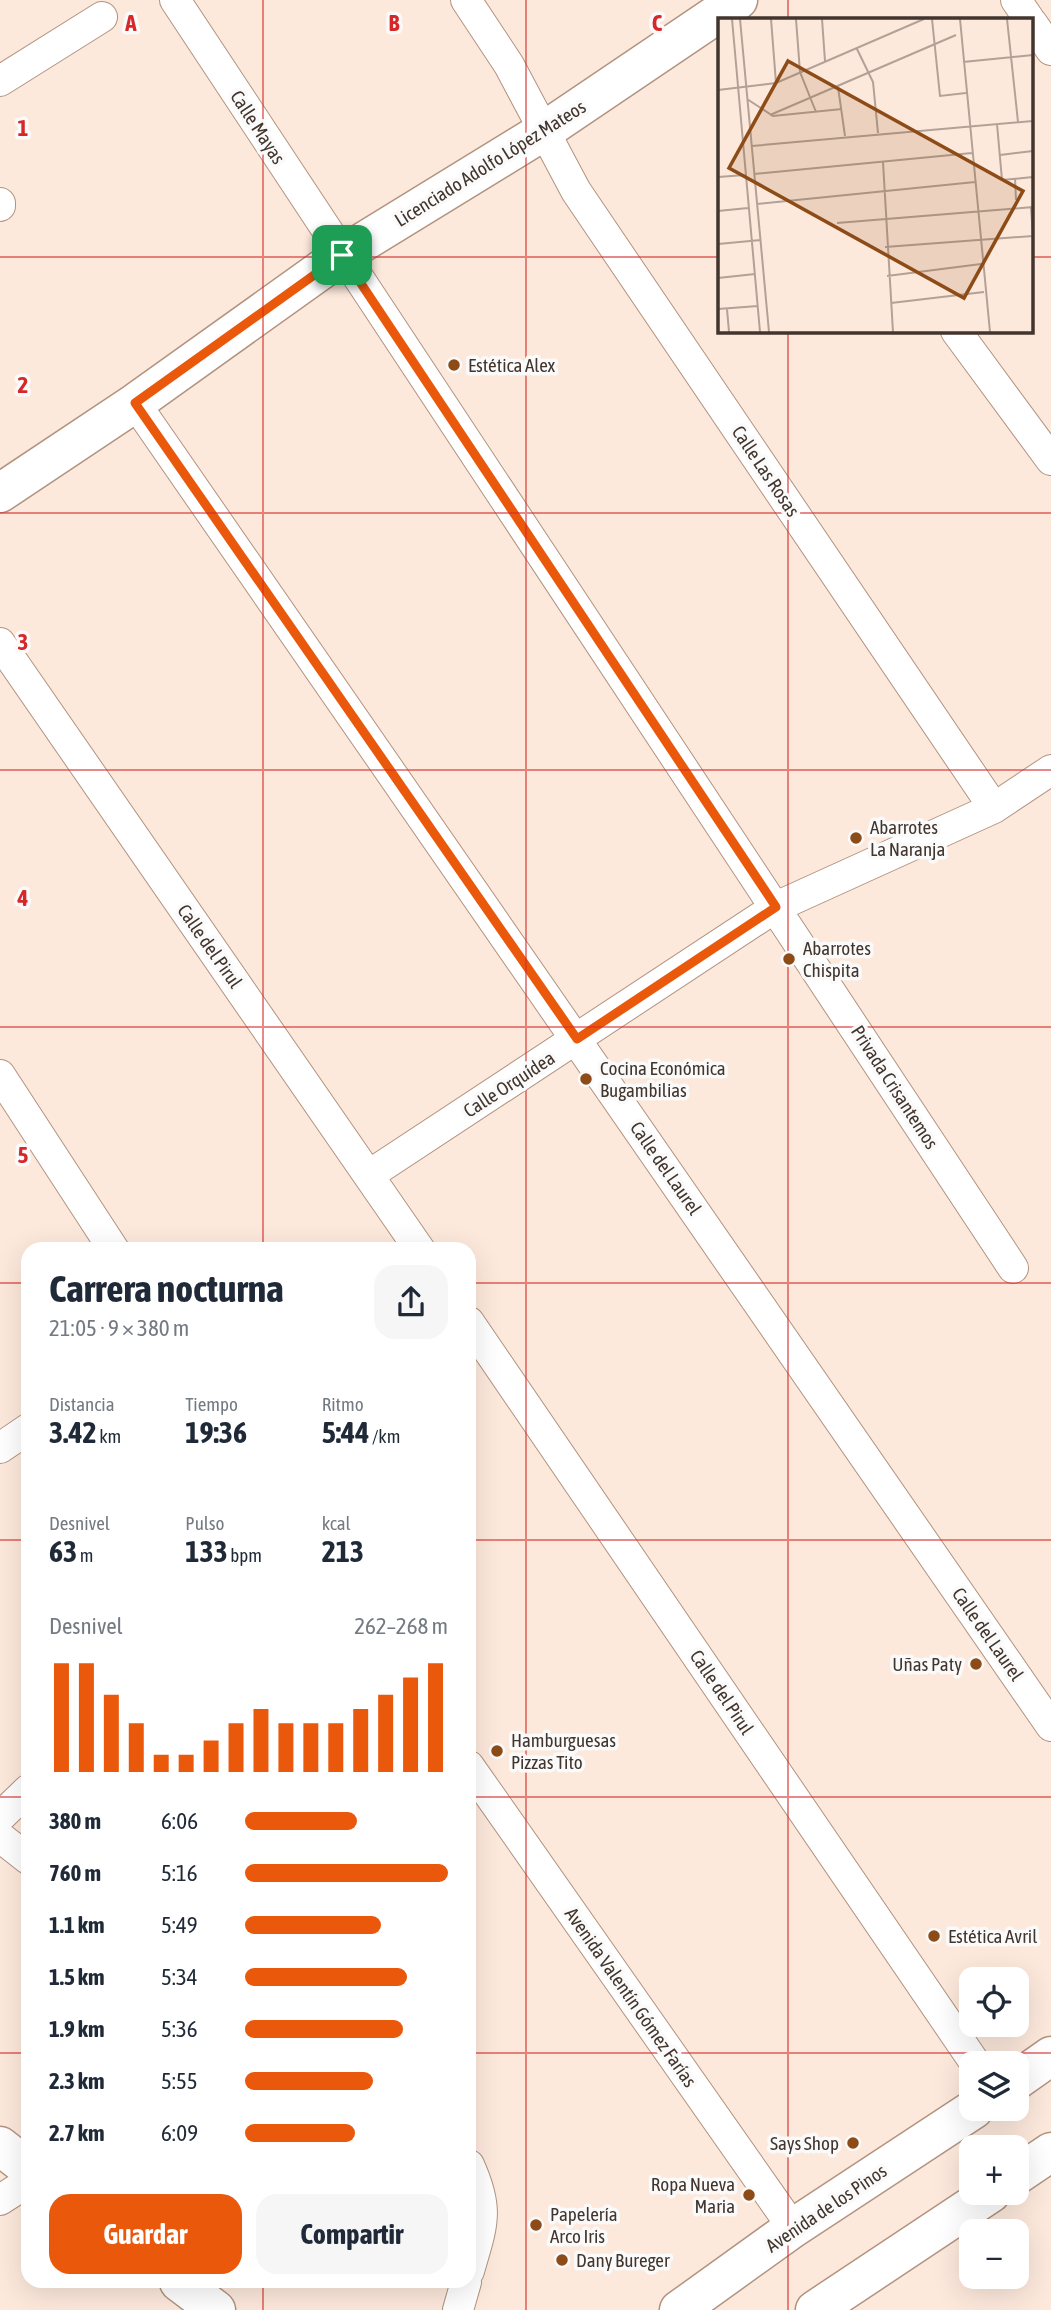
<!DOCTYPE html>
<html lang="es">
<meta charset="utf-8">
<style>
body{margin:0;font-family:"Asap Condensed",sans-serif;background:#f6f6f7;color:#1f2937;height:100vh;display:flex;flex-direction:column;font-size:26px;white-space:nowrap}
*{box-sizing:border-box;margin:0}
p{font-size:23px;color:#747a83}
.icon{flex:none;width:38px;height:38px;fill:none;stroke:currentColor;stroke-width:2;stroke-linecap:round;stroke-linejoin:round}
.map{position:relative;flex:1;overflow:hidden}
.panel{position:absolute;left:21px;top:1242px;width:455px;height:1046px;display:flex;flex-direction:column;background:#fff;border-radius:21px;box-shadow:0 7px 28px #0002}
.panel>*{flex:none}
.controls{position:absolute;left:959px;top:1967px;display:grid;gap:14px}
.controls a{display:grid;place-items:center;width:70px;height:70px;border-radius:14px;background:#fff;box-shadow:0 7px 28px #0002;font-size:35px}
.pin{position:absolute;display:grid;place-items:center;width:60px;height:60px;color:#fff;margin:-30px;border-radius:14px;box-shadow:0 4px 10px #0006}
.round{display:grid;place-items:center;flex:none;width:74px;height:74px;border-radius:21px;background:#f6f6f7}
.summary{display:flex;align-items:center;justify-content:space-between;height:119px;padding:0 28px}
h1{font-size:38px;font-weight:700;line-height:52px}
.stats{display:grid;grid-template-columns:repeat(3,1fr);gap:10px;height:119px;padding:7px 28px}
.stats div{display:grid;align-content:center}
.stats b{font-size:30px;font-weight:700}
.stats small{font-size:19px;font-weight:400}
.stats p{font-size:19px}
.chart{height:196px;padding:14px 28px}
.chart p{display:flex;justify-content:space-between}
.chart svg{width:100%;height:126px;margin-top:7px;stroke:#ea580c;stroke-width:6}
.cta{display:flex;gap:14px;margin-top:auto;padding:14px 28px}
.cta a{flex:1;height:80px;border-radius:21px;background:#ea580c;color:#fff;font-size:28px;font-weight:700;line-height:80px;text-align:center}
.cta a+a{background:#f6f6f7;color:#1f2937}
ul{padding:0 28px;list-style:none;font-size:23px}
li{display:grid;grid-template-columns:112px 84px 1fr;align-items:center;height:52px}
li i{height:18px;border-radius:9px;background:#ea580c}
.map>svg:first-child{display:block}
</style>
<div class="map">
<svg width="1051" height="2310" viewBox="0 0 1051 2310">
<rect width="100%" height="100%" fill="#fde9dc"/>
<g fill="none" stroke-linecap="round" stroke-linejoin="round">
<g stroke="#b2937f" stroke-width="32">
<path id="street" d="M 175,0 L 1013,1268
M 466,0 L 509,65 L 576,191 L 994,808
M 1016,0 L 1029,19
M 1032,23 L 1051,50
M 0,81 L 102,17
M 0,203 L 0,206
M 956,331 L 1051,460
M 135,403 L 1051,1726
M 0,643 L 420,1250
M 0,1075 L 114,1250
M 369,1175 L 776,907 L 994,808 L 1051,770
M 469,1322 L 975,2063
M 0,1448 L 28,1429
M 469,1766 L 793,2228
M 0,1817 L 28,1790
M 0,1837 L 28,1859
M 469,2165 C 490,2211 482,2225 469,2271
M 0,2200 L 28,2182
M 458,2310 L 466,2282"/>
</g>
<g stroke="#b2937f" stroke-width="41">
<path id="secondary" d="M 0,493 L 135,403 L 342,255 L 544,131 L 738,0
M 1017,2080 L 1051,2056
M 0,2146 L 28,2168
M 1017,2175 L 1051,2152
M 179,2282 L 216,2310
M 679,2310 L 793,2228 L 974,2109
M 815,2310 L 991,2193"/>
</g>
<use href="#street" stroke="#fff" stroke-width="30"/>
<use href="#secondary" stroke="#fff" stroke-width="38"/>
</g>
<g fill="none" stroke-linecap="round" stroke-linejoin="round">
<g stroke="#fff" stroke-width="14">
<path id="route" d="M 342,255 L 776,907 L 577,1039 L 135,403 Z"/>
</g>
<use href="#route" stroke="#ea580c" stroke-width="9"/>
</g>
<path fill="none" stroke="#d62828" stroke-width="2" stroke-opacity="0.55" d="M 263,0 L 263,1250M 526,0 L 526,2310M 788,0 L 788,19M 0,257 L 720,257M 1032,257 L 1051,257M 788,331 L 788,2310M 0,513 L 1051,513M 0,770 L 1051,770M 0,1027 L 1051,1027M 0,1283 L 28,1283M 469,1283 L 1051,1283M 0,1540 L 28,1540M 469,1540 L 1051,1540M 0,1797 L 28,1797M 469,1797 L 1051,1797M 0,2053 L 28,2053M 469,2053 L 1051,2053M 263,2282 L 263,2310"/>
<g fill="#8d4c17" stroke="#fafafa" stroke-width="2.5">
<circle cx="454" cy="365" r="7"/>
<circle cx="856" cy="838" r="7"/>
<circle cx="789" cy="959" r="7"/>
<circle cx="586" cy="1079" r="7"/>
<circle cx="976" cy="1664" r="7"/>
<circle cx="497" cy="1751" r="7"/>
<circle cx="934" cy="1936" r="7"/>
<circle cx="853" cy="2143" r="7"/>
<circle cx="749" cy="2195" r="7"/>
<circle cx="536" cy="2225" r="7"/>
<circle cx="562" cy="2260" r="7"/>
</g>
<g text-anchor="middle" stroke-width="7" stroke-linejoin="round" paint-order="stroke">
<g font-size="19" fill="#42352d" stroke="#fafafa">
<text transform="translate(258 127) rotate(57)" y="7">Calle Mayas</text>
<text transform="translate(490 163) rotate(-32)" y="7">Licenciado Adolfo López Mateos</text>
<text transform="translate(766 471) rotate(56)" y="7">Calle Las Rosas</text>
<text transform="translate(210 946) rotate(55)" y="7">Calle del Pirul</text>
<text transform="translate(509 1084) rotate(-33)" y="7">Calle Orquídea</text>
<text transform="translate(895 1087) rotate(57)" y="7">Privada Crisantemos</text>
<text transform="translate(666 1168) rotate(55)" y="7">Calle del Laurel</text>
<text transform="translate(988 1634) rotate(55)" y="7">Calle del Laurel</text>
<text transform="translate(722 1692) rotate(56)" y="7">Calle del Pirul</text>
<text transform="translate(631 1997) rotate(55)" y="7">Avenida Valentín Gómez Farías</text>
<text transform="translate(826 2208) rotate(-34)" y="7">Avenida de los Pinos</text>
</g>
<g font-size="19" fill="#42352d" stroke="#fafafa" text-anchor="start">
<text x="468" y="372">Estética Alex</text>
<text x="870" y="834">Abarrotes<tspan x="870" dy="22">La Naranja</tspan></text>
<text x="803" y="955">Abarrotes<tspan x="803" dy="22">Chispita</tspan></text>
<text x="600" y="1075">Cocina Económica<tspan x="600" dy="22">Bugambilias</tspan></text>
<text x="962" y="1671" text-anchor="end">Uñas Paty</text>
<text x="511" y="1747">Hamburguesas<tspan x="511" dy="22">Pizzas Tito</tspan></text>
<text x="948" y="1943">Estética Avril</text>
<text x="839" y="2150" text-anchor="end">Says Shop</text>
<text x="735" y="2191" text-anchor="end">Ropa Nueva<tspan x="735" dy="22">Maria</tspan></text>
<text x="550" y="2221">Papelería<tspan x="550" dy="22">Arco Iris</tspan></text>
<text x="576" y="2267">Dany Bureger</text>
</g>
</g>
<g transform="translate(718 18)">
<rect width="315" height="315" fill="#fde9dc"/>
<path fill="none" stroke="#b2a196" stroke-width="2" d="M 14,1 L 42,314M 22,1 L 51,314M 53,1 L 58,65M 78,1 L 82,54 L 98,94M 104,1 L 107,43M 214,1 L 222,78 L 248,75M 242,1 L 272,314M 289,1 L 300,104M 139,31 L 155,64 L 160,115M 245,44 L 315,37M 120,69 L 127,118M 0,72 L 58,65 L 206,1M 29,81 L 55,98 L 124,91M 52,97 L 238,17M 279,106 L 284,162 L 315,159M 34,128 L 315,103M 282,137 L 315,133M 165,144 L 175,314M 36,156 L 254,135M 0,159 L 27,157M 297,160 L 298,182M 39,186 L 257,164M 313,189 L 315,218M 0,193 L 30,190M 119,205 L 315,189M 0,226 L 43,222M 167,229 L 315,218M 169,258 L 263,246M 0,260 L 37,256M 173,285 L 266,274M 0,291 L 40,288M 9,291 L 11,314"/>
<path fill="#8d4c17" fill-opacity="0.15" stroke="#8d4c17" stroke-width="3.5" d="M 70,43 L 305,173 L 246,280 L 11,150 Z"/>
<rect width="315" height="315" fill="none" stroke="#42352d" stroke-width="3.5"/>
</g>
<g font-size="23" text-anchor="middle" font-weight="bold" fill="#d62828" stroke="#fafafa" stroke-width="7" stroke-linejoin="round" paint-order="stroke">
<text x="131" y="31">A</text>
<text x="394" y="31">B</text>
<text x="657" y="31">C</text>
<text x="23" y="136">1</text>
<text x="23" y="393">2</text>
<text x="23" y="650">3</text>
<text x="23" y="906">4</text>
<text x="23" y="1163">5</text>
</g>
</svg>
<div class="controls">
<a><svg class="icon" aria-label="locate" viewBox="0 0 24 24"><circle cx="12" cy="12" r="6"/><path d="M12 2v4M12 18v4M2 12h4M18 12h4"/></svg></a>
<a><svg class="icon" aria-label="layers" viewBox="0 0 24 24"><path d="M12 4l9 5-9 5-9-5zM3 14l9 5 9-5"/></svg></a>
<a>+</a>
<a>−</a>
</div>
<div class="pin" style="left:342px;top:255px;background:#1e9e55"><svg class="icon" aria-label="arrive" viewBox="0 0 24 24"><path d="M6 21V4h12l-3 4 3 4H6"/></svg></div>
<section class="panel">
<div class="summary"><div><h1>Carrera nocturna</h1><p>21:05 · 9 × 380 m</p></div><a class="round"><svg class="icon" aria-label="share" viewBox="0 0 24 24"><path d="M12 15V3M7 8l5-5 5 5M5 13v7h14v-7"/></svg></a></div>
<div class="stats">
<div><p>Distancia</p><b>3.42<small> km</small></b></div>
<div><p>Tiempo</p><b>19:36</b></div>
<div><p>Ritmo</p><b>5:44<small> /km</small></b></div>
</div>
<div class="stats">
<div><p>Desnivel</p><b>63<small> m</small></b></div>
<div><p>Pulso</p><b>133<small> bpm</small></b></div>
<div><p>kcal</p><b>213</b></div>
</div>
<div class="chart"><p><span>Desnivel</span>262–268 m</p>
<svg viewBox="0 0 160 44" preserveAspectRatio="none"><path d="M5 44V6M15 44V6M25 44V17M35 44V27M45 44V38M55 44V38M65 44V33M75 44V27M85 44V22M95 44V27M105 44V27M115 44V27M125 44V22M135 44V17M145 44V11M155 44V6"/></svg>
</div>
<ul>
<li><b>380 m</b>6:06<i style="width:55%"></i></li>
<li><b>760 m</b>5:16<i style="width:100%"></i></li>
<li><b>1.1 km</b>5:49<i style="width:67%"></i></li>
<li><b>1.5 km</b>5:34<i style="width:80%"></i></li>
<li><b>1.9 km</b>5:36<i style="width:78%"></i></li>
<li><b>2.3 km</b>5:55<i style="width:63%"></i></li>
<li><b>2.7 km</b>6:09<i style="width:54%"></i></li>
</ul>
<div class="cta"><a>Guardar</a><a>Compartir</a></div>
</section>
</div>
